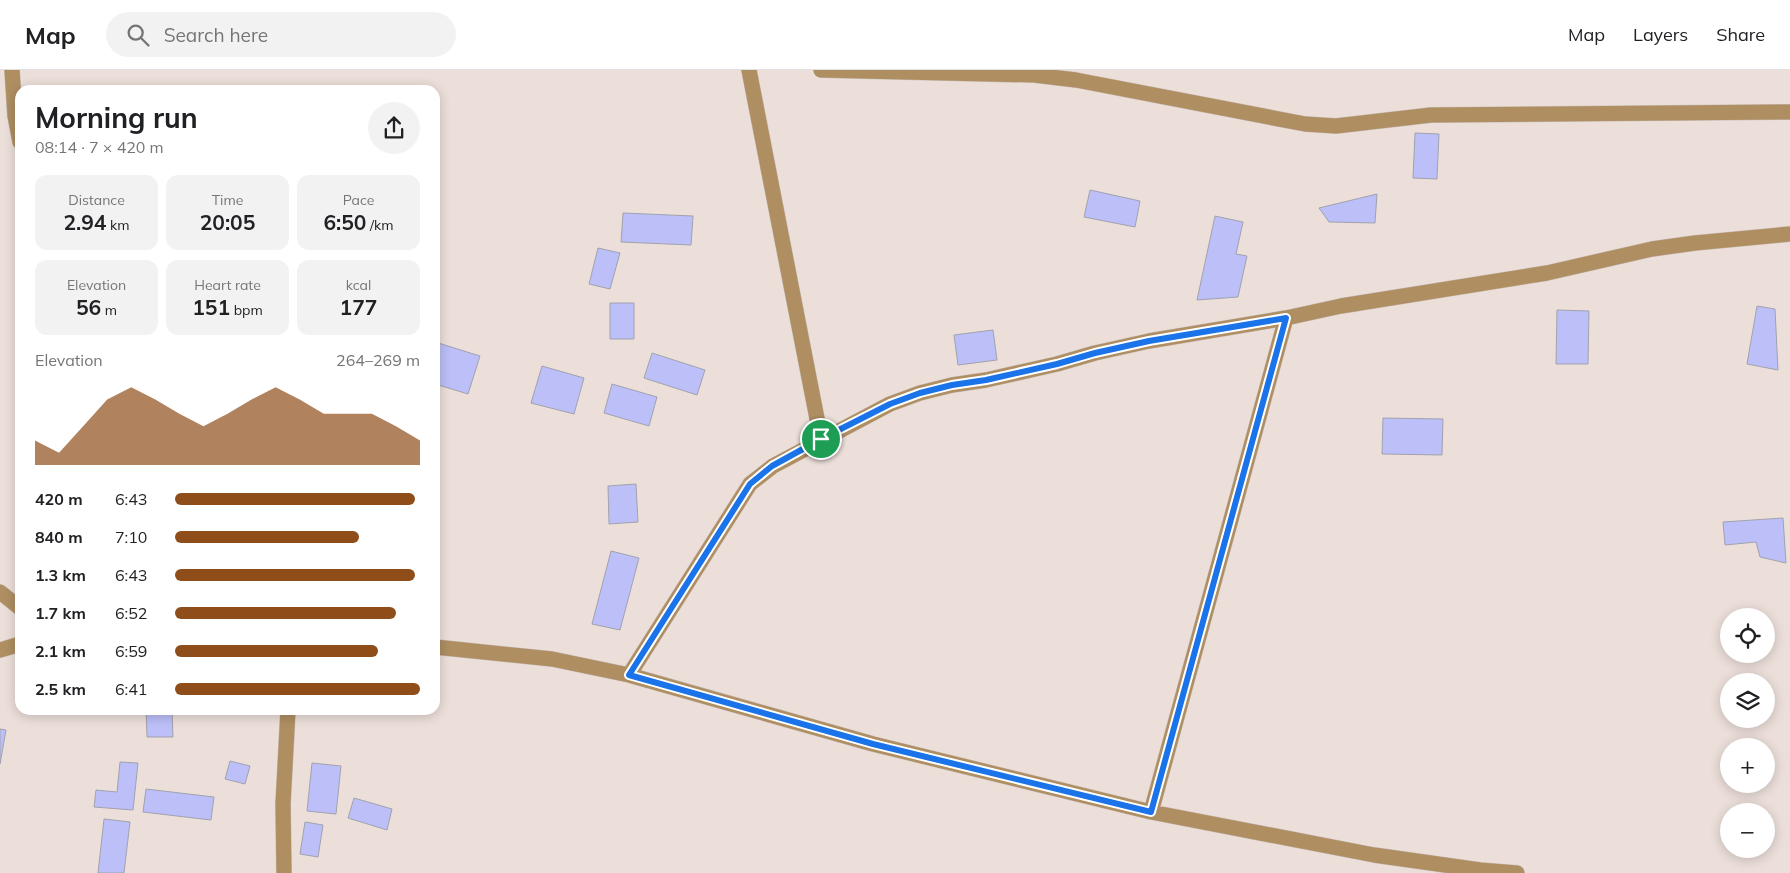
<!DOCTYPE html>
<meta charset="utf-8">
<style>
body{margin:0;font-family:Mulish,sans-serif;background:#f2f2f2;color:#202124;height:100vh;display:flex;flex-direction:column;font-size:19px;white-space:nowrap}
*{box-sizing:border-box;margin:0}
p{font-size:16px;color:#757577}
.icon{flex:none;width:28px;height:28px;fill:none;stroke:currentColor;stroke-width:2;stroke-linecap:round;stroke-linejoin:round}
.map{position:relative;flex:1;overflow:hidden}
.drawer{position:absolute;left:15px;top:15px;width:425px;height:630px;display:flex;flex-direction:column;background:#fff;border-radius:15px;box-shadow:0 2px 12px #0003}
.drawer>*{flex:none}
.controls{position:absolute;left:1720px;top:538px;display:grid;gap:10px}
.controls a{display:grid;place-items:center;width:55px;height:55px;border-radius:50%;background:#fff;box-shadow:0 2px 12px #0003;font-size:25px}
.pin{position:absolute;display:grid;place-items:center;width:42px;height:42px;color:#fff;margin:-21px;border:2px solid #fff;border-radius:50%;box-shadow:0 1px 5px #0007}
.round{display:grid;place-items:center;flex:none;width:52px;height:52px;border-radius:26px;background:#f2f2f2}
.overview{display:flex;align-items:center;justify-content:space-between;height:85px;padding:0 20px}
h1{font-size:28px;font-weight:700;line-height:38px}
.metrics{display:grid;grid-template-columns:repeat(3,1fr);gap:8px;height:85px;padding:5px 20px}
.metrics div{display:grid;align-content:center;border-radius:12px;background:#f2f2f2;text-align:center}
.metrics b{font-size:21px;font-weight:700}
.metrics small{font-size:14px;font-weight:400}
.metrics p{font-size:14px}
.chart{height:140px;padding:10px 20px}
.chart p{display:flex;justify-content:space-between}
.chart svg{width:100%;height:90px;margin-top:5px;fill:#8f4e19;opacity:.7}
ul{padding:0 20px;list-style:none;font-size:16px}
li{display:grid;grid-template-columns:80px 60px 1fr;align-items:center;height:38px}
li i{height:12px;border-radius:6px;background:#8f4e19}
header{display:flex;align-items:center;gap:30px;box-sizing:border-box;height:70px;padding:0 25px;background:#fff;border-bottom:1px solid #e0e0e0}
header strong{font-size:24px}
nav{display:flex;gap:28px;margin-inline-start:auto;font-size:18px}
.search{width:350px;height:45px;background:#f2f2f2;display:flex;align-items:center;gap:12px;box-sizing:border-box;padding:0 18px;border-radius:28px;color:#757577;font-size:19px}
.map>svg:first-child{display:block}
</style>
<header>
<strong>Map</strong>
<div class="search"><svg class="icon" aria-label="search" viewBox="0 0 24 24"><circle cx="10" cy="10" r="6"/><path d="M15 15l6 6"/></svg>Search here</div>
<nav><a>Map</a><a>Layers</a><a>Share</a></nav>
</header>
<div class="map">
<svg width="1790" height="803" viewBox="0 0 1790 803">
<rect width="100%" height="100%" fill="#ecdfda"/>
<path fill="#bcbff8" stroke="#a1a2ad" d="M 1415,63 L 1439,64 L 1437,109 L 1413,108 Z
M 1090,120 L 1140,131 L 1135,157 L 1084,147 Z
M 1377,124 L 1375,153 L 1329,152 L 1319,138 Z
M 623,143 L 693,146 L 691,175 L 621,172 Z
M 1215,146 L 1243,152 L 1236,184 L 1247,186 L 1238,227 L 1197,230 Z
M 598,178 L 620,183 L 610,219 L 589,214 Z
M 610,233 L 634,233 L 634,269 L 610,269 Z
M 1757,236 L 1775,239 L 1778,300 L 1747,294 Z
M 1557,240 L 1589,241 L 1588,294 L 1556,294 Z
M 993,260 L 997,290 L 958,295 L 954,265 Z
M 435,272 L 480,286 L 468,324 L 435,314 Z
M 652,283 L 705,300 L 697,325 L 644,308 Z
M 542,296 L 584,308 L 574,344 L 531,333 Z
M 612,314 L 657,327 L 649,356 L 604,343 Z
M 1383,348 L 1443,349 L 1442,385 L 1382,384 Z
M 636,414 L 638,452 L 609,454 L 608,416 Z
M 1783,448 L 1786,493 L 1760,487 L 1756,472 L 1725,475 L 1723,452 Z
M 611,481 L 639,488 L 620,560 L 592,554 Z
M 146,640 L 172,640 L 173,667 L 147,667 Z
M 0,659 L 6,660 L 0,694 Z
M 230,691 L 250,696 L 245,714 L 225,709 Z
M 120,692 L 138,693 L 133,740 L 94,737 L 96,720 L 117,722 Z
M 312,693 L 341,696 L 336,744 L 307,741 Z
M 146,719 L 214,727 L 211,750 L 143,742 Z
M 354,728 L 392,739 L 387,760 L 348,748 Z
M 104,749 L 130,752 L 124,803 L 98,803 Z
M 305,752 L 323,755 L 318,787 L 300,784 Z"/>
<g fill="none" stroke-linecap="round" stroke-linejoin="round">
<g stroke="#c9bdb9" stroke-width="16">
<path id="minor" d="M 12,0 L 15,46 L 20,72
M 749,0 L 821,369
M 821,0 L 1034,5 L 1076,10 L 1305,54 L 1336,56 L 1431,45 L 1790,42
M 0,522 L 20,538
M 435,577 L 552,589 L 629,605 L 873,674 L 1151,742 L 1374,785 L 1480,800 L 1517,803
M 0,580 L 20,574
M 629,605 L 750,414 L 773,396 L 890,334 L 920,323 L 952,315 L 986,310 L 1057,294 L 1095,283 L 1149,271 L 1286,248 L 1341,236 L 1547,203 L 1652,179 L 1695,173 L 1790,164
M 1151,742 L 1286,248
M 284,803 L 283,734 L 288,640"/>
</g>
<use href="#minor" stroke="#af8f62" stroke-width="15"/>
</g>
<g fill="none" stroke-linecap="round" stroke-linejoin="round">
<g stroke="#fff" stroke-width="10">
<path id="route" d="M 1286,248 L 1151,742 L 873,674 L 629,605 L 750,414 L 772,396 L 821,369 L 890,334 L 920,323 L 952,315 L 986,310 L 1057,294 L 1095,283 L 1149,271 Z"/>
</g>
<use href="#route" stroke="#1a73e8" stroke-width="6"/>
</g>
</svg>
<div class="controls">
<a><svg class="icon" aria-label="locate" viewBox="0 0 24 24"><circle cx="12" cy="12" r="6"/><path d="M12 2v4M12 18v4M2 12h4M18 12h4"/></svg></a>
<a><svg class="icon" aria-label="layers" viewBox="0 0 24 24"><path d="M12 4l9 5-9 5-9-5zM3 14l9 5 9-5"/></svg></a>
<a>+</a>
<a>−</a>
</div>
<div class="pin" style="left:821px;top:369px;background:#1e9e55"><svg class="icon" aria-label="arrive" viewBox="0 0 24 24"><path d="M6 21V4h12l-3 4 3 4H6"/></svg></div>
<section class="drawer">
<div class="overview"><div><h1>Morning run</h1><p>08:14 · 7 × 420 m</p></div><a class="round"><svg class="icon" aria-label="share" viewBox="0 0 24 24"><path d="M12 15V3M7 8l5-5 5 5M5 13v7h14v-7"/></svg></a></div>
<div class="metrics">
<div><p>Distance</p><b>2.94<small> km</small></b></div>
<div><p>Time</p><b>20:05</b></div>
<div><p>Pace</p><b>6:50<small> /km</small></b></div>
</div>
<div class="metrics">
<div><p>Elevation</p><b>56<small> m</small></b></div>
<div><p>Heart rate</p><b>151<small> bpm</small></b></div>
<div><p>kcal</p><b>177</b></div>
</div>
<div class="chart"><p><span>Elevation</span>264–269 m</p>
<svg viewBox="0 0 160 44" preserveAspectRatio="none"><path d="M0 44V32L10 38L20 25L30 12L40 6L50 12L60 19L70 25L80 19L90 12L100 6L110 12L120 19L130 19L140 19L150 25L160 32V44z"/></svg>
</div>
<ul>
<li><b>420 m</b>6:43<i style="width:98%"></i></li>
<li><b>840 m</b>7:10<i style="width:75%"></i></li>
<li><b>1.3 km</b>6:43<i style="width:98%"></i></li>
<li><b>1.7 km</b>6:52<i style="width:90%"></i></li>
<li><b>2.1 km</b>6:59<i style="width:83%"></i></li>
<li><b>2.5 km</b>6:41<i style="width:100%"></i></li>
</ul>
</section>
</div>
